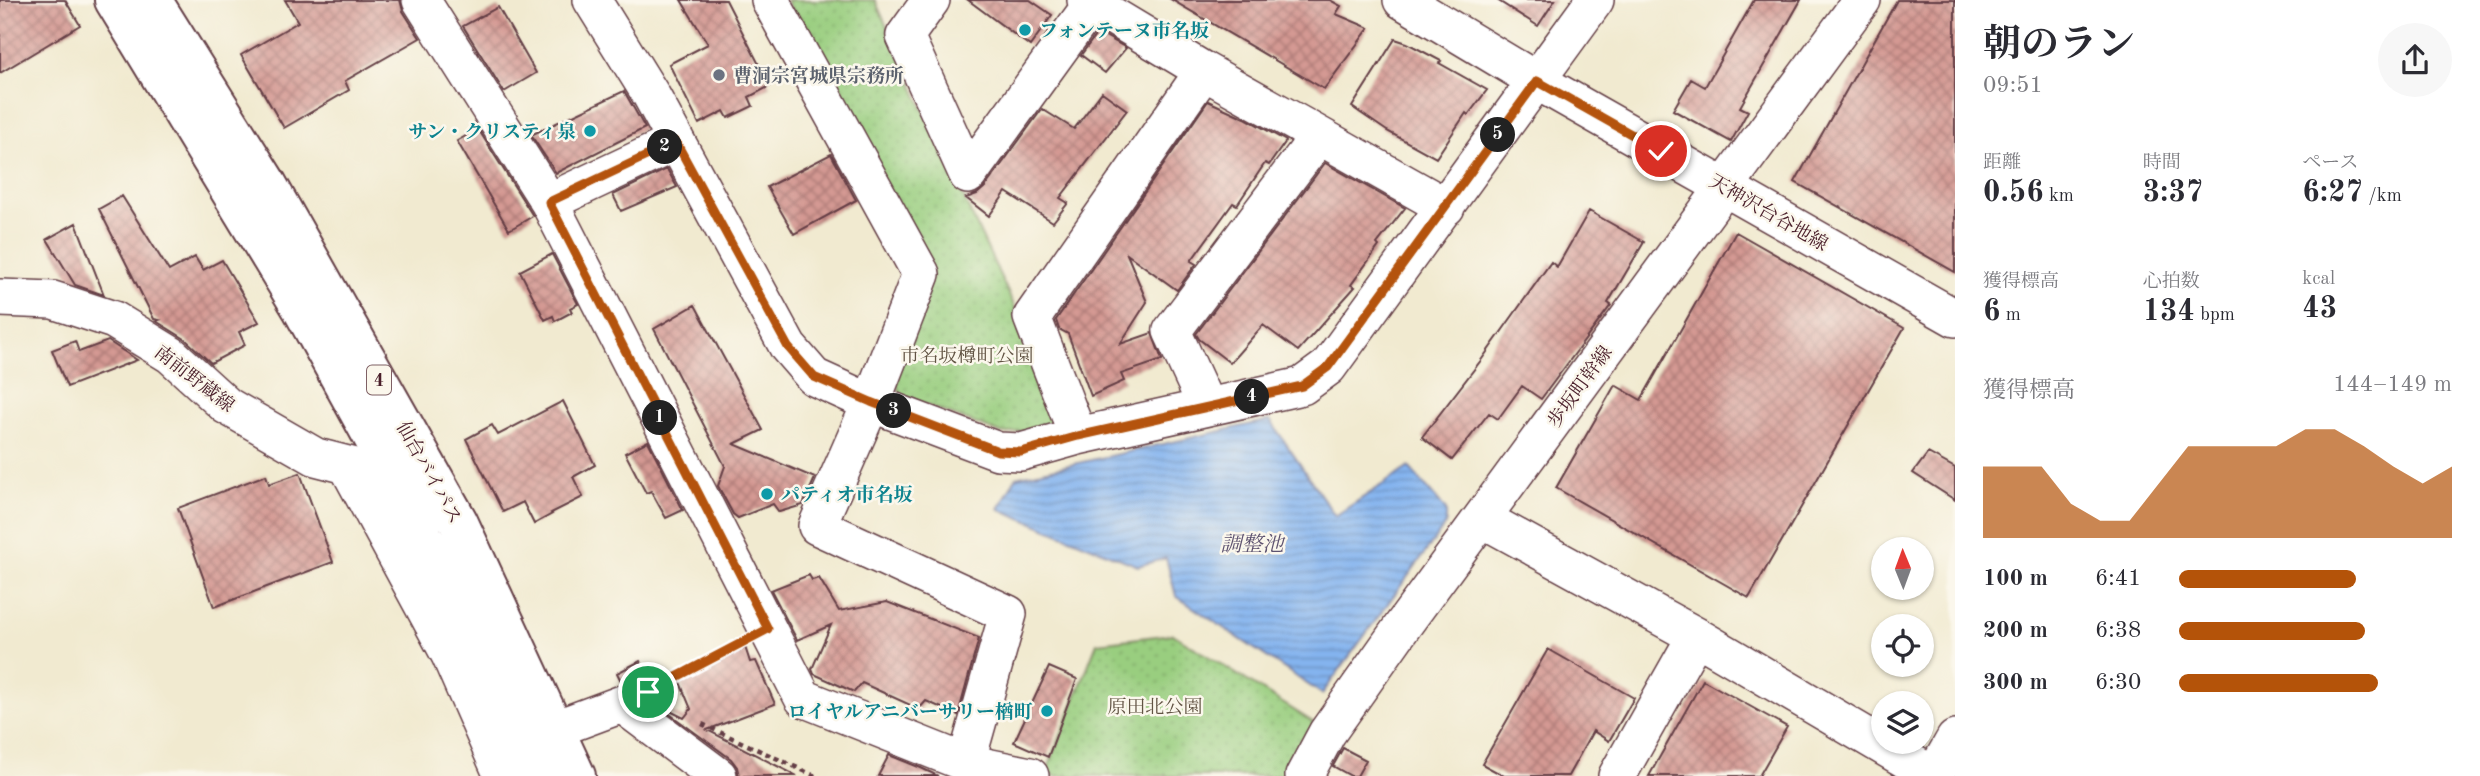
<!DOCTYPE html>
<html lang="ja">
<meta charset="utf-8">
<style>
body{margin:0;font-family:"Old Standard TT","Noto Serif JP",serif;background:#f7f7f7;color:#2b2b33;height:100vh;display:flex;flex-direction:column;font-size:26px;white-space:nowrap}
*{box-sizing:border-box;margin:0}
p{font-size:23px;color:#7c7c81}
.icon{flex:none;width:38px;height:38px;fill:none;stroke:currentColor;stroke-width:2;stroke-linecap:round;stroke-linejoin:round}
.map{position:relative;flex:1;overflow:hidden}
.panel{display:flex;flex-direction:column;background:#fff;width:525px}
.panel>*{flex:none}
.needle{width:46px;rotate:359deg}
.buttons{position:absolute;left:1871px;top:537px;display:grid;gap:14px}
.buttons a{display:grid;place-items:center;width:63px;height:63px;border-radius:50%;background:#fff;box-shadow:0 2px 5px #0004;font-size:35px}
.pin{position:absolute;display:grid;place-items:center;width:60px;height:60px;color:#fff;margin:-30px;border:4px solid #fff;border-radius:50%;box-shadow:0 2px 7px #0007}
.km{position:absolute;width:35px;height:35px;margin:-18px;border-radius:50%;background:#222;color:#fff;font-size:19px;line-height:35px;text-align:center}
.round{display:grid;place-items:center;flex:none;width:74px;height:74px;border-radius:37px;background:#f7f7f7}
.summary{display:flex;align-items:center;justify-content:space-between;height:119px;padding:0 28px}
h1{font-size:38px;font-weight:700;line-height:52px}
.metrics{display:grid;grid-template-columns:repeat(3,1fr);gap:10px;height:119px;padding:7px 28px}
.metrics div{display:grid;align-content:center}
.metrics b{font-size:30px;font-weight:700}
.metrics small{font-size:19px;font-weight:400}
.metrics p{font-size:19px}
.chart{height:196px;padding:14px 28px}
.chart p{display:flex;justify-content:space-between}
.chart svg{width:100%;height:126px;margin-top:7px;fill:#b45309;opacity:.7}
ul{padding:0 28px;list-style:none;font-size:23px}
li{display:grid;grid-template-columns:112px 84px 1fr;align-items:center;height:52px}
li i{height:18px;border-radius:9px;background:#b45309}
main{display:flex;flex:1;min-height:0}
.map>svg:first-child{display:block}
</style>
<main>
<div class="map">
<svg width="1955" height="776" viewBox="0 0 1955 776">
<defs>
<pattern id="grass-dots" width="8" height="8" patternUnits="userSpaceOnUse" patternTransform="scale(1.75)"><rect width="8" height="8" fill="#99ce7f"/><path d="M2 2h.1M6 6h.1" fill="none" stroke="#85b06e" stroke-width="1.8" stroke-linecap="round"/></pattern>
<pattern id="water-rules" width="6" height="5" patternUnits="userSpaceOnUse" patternTransform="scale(1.75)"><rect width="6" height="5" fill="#84b4ef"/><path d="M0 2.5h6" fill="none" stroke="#6e92c2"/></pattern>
<pattern id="building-cross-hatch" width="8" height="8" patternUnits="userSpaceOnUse" patternTransform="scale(1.75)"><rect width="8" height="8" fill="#d49993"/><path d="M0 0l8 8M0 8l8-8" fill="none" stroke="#ae7c78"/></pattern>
</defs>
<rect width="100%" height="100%" fill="#fbf7ec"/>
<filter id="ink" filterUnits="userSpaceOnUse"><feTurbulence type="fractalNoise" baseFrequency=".0143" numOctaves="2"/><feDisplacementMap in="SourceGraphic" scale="14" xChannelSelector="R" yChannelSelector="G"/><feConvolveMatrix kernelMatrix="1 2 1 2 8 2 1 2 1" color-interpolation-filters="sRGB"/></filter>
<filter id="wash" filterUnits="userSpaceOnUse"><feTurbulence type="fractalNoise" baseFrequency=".00686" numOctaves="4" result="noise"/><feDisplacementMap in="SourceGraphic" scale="28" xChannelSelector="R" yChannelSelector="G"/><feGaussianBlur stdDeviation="1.57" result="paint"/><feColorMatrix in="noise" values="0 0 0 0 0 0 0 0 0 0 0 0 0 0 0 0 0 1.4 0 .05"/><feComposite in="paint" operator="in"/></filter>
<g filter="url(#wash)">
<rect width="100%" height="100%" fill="#f1ead0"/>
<path fill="url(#grass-dots)" stroke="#727655" stroke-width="2" d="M 786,0 L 875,0 L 952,173 L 1018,314 L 1055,413 L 1048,428 L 1003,434 L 902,396 L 894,379 L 931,278 Z
M 1173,634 L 1319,726 L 1288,776 L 1045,776 L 1097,643 Z"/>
<path fill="url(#water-rules)" stroke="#676a8d" stroke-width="2" d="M 1270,420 L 1335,516 L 1409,467 L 1446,510 L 1446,524 L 1322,694 L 1176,596 L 1166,558 L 1138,566 L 999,509 L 1016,477 Z"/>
<g id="blocks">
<path fill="url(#building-cross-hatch)" d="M 0,0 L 65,0 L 80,25 L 0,73 Z
M 285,0 L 400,0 L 403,11 L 420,38 L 345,81 L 349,90 L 284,128 L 241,55 L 298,22 Z
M 681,0 L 726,0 L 770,86 L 749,97 L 753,106 L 728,118 L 724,111 L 699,124 L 669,64 L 708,44 Z
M 968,0 L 1030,0 L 1052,15 L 1030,46 Z
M 1172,0 L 1330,0 L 1341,6 L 1336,14 L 1369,28 L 1324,89 Z
M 1497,0 L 1555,0 L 1538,26 Z
M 1754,0 L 1801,0 L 1740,107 L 1748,111 L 1731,142 L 1673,110 L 1691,79 L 1705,87 Z
M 1897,0 L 1955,0 L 1955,272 L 1795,182 Z
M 498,7 L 536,73 L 504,92 L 463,26 Z
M 1098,32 L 1126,48 L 1105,73 L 1081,55 Z
M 1395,39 L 1407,43 L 1441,61 L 1439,63 L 1487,90 L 1468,115 L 1466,113 L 1436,158 L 1387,131 L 1352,107 Z
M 624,91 L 645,128 L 556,173 L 531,135 Z
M 1102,92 L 1127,110 L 1060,198 L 1068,203 L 1053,222 L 1006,192 L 989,216 L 966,198 L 977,194 L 985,187 L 1042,109 L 1074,129 Z
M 1208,101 L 1245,118 L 1286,141 L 1269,165 L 1265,163 L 1237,205 L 1233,203 L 1191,261 L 1196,264 L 1177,290 L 1127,254 L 1147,302 L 1120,344 L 1152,333 L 1162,360 L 1121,374 L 1124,381 L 1091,396 L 1068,334 L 1059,329 L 1056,320 Z
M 478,129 L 533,216 L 509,230 L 457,141 Z
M 831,154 L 856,200 L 794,234 L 767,187 Z
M 1325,163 L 1405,208 L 1377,244 L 1379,246 L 1351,285 L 1355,287 L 1298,351 L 1263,325 L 1230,363 L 1199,339 L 1196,334 Z
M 667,169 L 677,187 L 621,211 L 613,195 Z
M 122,196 L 169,271 L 195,257 L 203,270 L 222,260 L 259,322 L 239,332 L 245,345 L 211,363 L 185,339 L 156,321 L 159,320 L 154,319 L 99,209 Z
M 1589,211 L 1644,242 L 1608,303 L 1611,305 L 1541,399 L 1522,386 L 1498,419 L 1489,413 L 1452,460 L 1422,437 L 1482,359 L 1551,262 L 1557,267 Z
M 76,223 L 104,295 L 75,285 L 47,239 Z
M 1736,232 L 1904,328 L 1749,598 L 1556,488 L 1615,385 L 1641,400 Z
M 552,254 L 578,304 L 570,308 L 572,312 L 555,321 L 553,316 L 545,320 L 520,271 Z
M 695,305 L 763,430 L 734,444 L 815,478 L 803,505 L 779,512 L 773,504 L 738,518 L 733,514 L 718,486 L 725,466 L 654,329 Z
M 75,341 L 79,352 L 108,341 L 137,360 L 67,387 L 52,350 Z
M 563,401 L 595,465 L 573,477 L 583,497 L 551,513 L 552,514 L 534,524 L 523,502 L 503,512 L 466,439 L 492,425 L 498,435 Z
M 648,441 L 683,510 L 666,518 L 651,491 L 646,493 L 625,453 Z
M 1928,453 L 1955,468 L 1955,500 L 1913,473 Z
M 300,473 L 333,562 L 214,607 L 178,508 L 266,475 L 269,484 Z
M 809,575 L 812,580 L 819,578 L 839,611 L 887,602 L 979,638 L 958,715 L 926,701 L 919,709 L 862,683 L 854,692 L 814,674 L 812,669 L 831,625 L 797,640 L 771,590 Z
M 745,647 L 750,662 L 756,661 L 775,704 L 707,730 L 797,776 L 739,776 L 737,767 L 731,759 L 656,704 L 684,718 L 691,709 L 679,680 Z
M 1548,649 L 1634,698 L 1609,741 L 1593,731 L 1568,776 L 1504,776 L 1482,764 Z
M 640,661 L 650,681 L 636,688 L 622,683 L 617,673 Z
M 1049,667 L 1077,679 L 1048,757 L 1014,742 Z
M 1703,680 L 1787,727 L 1759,776 L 1649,776 Z
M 1343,748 L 1366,760 L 1357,776 L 1351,776 L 1333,766 Z
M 889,755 L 921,768 L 938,776 L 878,776 Z"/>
</g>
</g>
<g filter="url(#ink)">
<use href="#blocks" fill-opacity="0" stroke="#633d44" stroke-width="2"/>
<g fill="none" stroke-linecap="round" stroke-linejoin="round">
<g stroke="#633d44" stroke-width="40">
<path id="minor" d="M 421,0 L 549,202 L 803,698 L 966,763 L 1030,776
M 592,0 L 651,95 L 788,347 L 814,377 L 871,403 L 998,451 L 1021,452 L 1078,436 L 1302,386 L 1328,367 L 1595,0
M 770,0 L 921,274 L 871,403 L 817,526 L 1008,614 L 966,763
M 931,0 L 905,36 L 968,175 L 1092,4
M 1086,0 L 1204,71 L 1446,207
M 1402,0 L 1537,81 L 1955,318
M 549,202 L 676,142
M 0,298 L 53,300 L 114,320 L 171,355 L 227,406 L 316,457 L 363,469 L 386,461
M 1207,407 L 1172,331 L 1319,136
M 1078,436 L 1032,317 L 1204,71
M 347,465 L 450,655 L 503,776
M 1483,519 L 1696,636 L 1934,776
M 555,729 L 622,704 L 718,776
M 1304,776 L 1327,733 L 1404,624 L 1862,0
M 1617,776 L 1696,636
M 1934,776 L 1955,739"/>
</g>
<g stroke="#633d44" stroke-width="42">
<path id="highway" d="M 114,0 L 302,309 L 386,461 L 474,640 L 537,776
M 152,0 L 268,185 L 458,521 L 576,776"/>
</g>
<path stroke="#633d44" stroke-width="4.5" stroke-dasharray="5 5" stroke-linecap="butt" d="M 652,690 L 743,641
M 702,724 L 815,776"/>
<use href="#minor" stroke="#fff" stroke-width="37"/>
<use href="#highway" stroke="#fff" stroke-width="38"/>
</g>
</g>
<g fill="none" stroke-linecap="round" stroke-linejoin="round" filter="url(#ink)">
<g stroke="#fff" stroke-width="14">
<path id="route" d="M 648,692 L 768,629 L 549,202 L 676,142 L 788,347 L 814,377 L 871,402 L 998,451 L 1021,452 L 1078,436 L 1302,386 L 1328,367 L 1537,81 L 1661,151"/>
</g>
<use href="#route" stroke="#b45309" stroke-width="9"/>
</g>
<g fill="#0f9aa8" stroke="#fbf7ec" stroke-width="2.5">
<circle cx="1025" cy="30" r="7"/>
<circle cx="590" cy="131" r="7"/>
<circle cx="767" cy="494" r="7"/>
<circle cx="1047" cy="711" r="7"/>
</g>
<circle fill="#6b7280" stroke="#fbf7ec" stroke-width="2.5" cx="719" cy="75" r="7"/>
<g text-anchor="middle" stroke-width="5" stroke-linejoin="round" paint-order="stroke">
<rect fill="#fbf7ec" stroke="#7f6065" stroke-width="2" x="367" y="365.5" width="24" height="29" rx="5"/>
<g font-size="18" font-weight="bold" fill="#4a1f2b">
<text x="379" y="386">4</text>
</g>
<g font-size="19" font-weight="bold" fill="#0d838f" stroke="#fbf7ec" text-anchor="start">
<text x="1039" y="37">フォンテーヌ市名坂</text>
<text x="576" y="138" text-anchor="end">サン・クリスティ泉</text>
<text x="781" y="501">パティオ市名坂</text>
<text x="1033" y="718" text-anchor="end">ロイヤルアニバーサリー楢町</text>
</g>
<g font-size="19" font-weight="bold" fill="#5b616d" stroke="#fbf7ec" text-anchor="start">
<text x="733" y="82">曹洞宗宮城県宗務所</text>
</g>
<g font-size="19" fill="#4a1f2b" stroke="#fbf7ec">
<text transform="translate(1769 212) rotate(30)" y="7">天神沢台谷地線</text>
<text transform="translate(195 378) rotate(38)" y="7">南前野蔵線</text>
<text transform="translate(1579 386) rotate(-54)" y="7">歩坂町幹線</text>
<text transform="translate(430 472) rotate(61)" y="7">仙台バイパス</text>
</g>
<g font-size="19" fill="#625444" stroke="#fbf7ec">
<text x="967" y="362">市名坂樽町公園</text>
<text x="1155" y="713">原田北公園</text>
</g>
<g font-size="21" font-style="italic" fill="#5e5370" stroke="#fbf7ec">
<text x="1252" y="551">調整池</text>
</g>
</g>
</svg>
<div class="buttons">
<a><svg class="needle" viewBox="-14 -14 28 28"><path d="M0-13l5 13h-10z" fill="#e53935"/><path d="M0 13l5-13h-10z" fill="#7c7c81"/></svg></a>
<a><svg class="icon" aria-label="locate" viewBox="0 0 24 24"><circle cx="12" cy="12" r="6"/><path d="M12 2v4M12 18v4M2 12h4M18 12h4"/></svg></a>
<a><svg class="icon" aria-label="layers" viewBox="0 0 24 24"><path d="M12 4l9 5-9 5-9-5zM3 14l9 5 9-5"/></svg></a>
</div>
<div class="pin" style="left:648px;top:692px;background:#1e9e55"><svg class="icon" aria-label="arrive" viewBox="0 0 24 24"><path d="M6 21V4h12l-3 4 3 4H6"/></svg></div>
<div class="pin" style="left:1661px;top:151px;background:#d93025"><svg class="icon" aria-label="check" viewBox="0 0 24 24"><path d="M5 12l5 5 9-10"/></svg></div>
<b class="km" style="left:660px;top:418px">1</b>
<b class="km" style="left:665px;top:147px">2</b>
<b class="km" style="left:894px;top:411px">3</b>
<b class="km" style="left:1252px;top:397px">4</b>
<b class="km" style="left:1498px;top:135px">5</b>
</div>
<section class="panel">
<div class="summary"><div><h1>朝のラン</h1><p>09:51</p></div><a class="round"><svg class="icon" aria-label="share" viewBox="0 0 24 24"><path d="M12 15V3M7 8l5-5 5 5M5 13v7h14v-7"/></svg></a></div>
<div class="metrics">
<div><p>距離</p><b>0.56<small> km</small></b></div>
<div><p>時間</p><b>3:37</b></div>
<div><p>ペース</p><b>6:27<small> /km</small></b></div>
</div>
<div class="metrics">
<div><p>獲得標高</p><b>6<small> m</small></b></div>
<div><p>心拍数</p><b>134<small> bpm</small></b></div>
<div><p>kcal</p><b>43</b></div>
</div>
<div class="chart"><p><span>獲得標高</span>144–149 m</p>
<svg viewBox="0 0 160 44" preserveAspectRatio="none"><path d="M0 44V19L10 19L20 19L30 32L40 38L50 38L60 25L70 12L80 12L90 12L100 12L110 6L120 6L130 12L140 19L150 25L160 19V44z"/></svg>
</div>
<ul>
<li><b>100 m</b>6:41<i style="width:65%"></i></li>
<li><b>200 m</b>6:38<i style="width:68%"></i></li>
<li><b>300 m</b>6:30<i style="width:73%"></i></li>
</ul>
</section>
</main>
